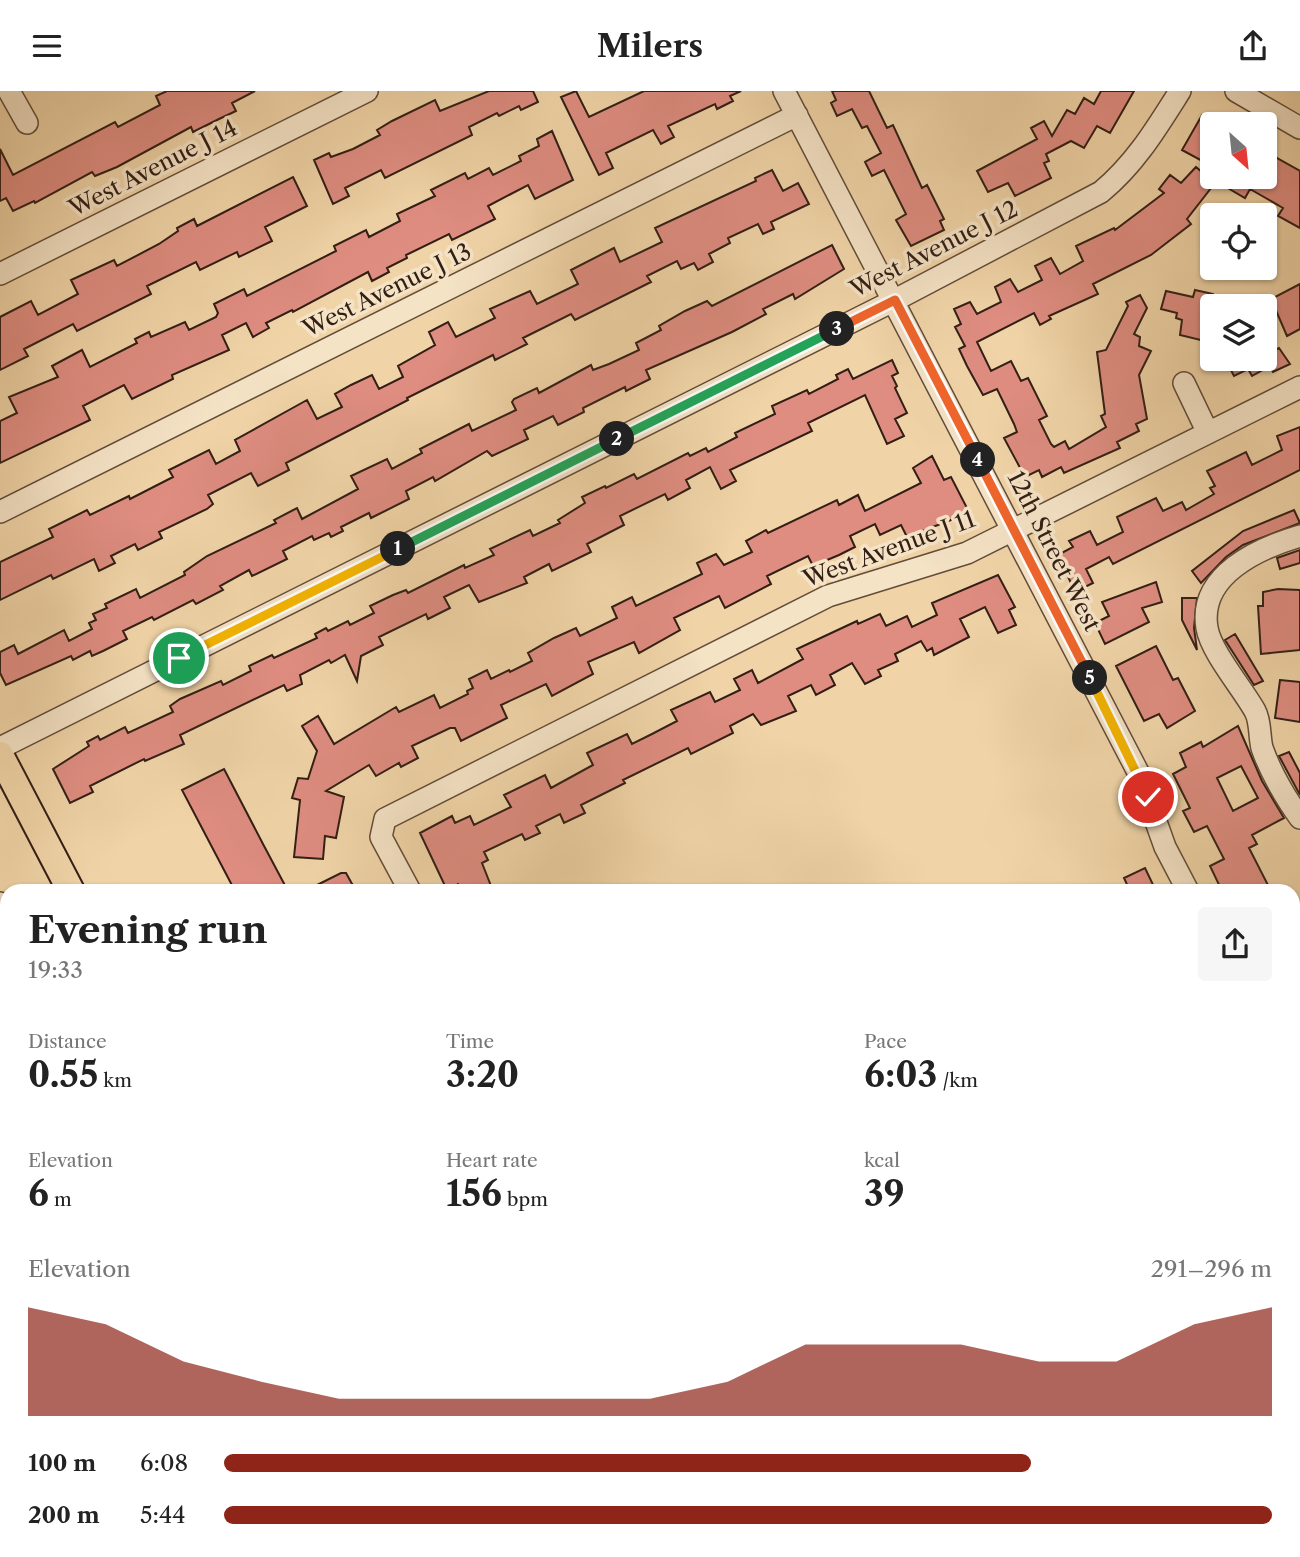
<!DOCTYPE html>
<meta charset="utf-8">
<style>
body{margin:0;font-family:"Libre Caslon Text",serif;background:#f6f6f6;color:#222;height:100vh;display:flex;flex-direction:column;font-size:26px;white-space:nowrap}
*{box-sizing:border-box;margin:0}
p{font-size:23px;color:#767676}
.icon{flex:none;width:38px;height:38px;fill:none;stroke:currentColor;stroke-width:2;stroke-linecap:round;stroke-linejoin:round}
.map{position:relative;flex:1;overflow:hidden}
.side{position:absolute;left:0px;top:793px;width:1300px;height:674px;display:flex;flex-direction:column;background:#fff;border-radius:21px 21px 0 0;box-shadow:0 2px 5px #0004}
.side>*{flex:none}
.needle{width:46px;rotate:153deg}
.controls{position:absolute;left:1200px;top:21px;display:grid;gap:14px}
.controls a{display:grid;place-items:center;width:77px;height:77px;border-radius:7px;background:#fff;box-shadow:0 2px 5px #0004;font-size:35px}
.pin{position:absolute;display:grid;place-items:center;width:60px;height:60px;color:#fff;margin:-30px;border:4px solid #fff;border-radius:50%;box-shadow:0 2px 7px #0007}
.km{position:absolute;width:35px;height:35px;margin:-18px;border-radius:50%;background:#222;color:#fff;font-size:19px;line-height:35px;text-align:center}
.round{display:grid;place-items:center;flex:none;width:74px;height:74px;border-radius:7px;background:#f6f6f6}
.summary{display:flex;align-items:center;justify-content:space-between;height:119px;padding:0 28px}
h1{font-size:38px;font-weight:700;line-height:52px}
.stats{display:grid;grid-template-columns:repeat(3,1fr);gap:10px;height:119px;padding:7px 28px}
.stats div{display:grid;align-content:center}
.stats b{font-size:35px;font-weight:700}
.stats small{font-size:19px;font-weight:400}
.stats p{font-size:19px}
.chart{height:196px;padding:14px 28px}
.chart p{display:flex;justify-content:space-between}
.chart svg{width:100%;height:126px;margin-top:7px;fill:#8f2418;opacity:.7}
ul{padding:0 28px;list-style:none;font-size:23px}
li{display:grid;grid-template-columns:112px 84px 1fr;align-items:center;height:52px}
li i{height:18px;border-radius:9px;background:#8f2418}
header{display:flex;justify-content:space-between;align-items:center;height:91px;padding:0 28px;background:#fff;font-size:32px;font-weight:700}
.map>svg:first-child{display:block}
</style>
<header><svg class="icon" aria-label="menu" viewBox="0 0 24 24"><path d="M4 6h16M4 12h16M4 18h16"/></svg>Milers<svg class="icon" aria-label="share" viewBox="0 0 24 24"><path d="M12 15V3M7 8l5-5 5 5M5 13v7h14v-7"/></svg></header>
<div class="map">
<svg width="1300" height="1466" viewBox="0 0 1300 1466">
<rect width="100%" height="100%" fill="#f0d4a7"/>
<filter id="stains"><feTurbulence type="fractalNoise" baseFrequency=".00286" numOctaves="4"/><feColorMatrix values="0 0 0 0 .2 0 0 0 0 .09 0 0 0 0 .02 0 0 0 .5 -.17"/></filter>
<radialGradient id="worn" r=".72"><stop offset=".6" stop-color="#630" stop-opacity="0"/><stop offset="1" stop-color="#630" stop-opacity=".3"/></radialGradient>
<path fill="#df8d81" stroke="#321e15" stroke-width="2" fill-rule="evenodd" d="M 167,0 L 255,0 L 232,12 L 236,20 L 219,28 L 193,41 L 191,36 L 117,76 L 95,85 L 92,81 L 35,112 L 34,110 L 13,120 L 6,107 L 0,110 L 0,58 L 13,84 L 115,31 L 118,36 L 160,14 L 156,5 Z
M 489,0 L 533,0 L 538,11 L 521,19 L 519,15 L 499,25 L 497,22 L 469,36 L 472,44 L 385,87 L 381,79 L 345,97 L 349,105 L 333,113 L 314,69 L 329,62 L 331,66 L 353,58 L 380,44 L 377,39 L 392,30 L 435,9 L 440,20 Z
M 576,0 L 589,26 L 644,0 L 741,0 L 730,5 L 733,10 L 717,18 L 715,13 L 668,35 L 674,46 L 661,53 L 653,39 L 606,62 L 613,77 L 599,84 L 561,6 Z
M 832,0 L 869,0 L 887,37 L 893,34 L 922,97 L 927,94 L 944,128 L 940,130 L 944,139 L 911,155 L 896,129 L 906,123 L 884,79 L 872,85 L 865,71 L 881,62 L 867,35 L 862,37 L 852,18 L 837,25 L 831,12 L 836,9 Z
M 1101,0 L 1134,0 L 1110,42 L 1097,35 L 1084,57 L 1071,50 L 1046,63 L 1049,70 L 1044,72 L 1051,87 L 1015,105 L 1008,92 L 988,101 L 977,80 L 1037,48 L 1031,37 L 1044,30 L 1052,45 L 1067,19 L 1075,23 L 1084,7 L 1094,13 Z
M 1202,24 L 1213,30 L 1213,56 L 1204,71 L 1182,59 Z
M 552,40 L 573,89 L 535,108 L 528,94 L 488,115 L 495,128 L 452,149 L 449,143 L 406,164 L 407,167 L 387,177 L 389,181 L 372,190 L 368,181 L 293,221 L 292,219 L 266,232 L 269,237 L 253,246 L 246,232 L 222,244 L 229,259 L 172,284 L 173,288 L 132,308 L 124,294 L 83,315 L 90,329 L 0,372 L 0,330 L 17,322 L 9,306 L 58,286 L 52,275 L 82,259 L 90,276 L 137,252 L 135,248 L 149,241 L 151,246 L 185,231 L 189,239 L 216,226 L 218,222 L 214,213 L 244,198 L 247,205 L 336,160 L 334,155 L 366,139 L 369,146 L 400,130 L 397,123 L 435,105 L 431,99 L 465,82 L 468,88 L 489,77 L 493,84 L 521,70 L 519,65 L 539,55 L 537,48 Z
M 1270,63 L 1300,80 L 1300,137 L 1278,125 L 1283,117 L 1250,98 L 1245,107 L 1226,96 L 1231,87 L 1228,86 L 1265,86 L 1265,71 Z
M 1196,76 L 1215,92 L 1187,128 L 1191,133 L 1151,164 L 1093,193 L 1098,203 L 1049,225 L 1051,228 L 1040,234 L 1034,222 L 977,251 L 991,280 L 1011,270 L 1021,290 L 1028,287 L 1047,325 L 1039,329 L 1051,353 L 1054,356 L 1065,350 L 1069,358 L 1106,336 L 1101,325 L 1105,323 L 1097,261 L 1106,259 L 1128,215 L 1126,211 L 1140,204 L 1147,217 L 1134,243 L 1140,246 L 1139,255 L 1151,260 L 1139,284 L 1147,328 L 1136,333 L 1139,340 L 1117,351 L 1120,357 L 1064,382 L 1061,376 L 1042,386 L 1039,379 L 1025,386 L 1004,347 L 1017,341 L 1014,333 L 997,298 L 983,304 L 967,275 L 959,258 L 965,255 L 955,236 L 961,233 L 954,218 L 970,211 L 977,223 L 1001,211 L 995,196 L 1010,188 L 1018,201 L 1042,189 L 1035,175 L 1051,167 L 1060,183 L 1083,170 L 1076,155 L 1114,137 L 1115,139 L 1164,102 L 1159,98 L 1170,84 L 1181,92 Z
M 772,79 L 783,100 L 798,92 L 809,113 L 771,131 L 774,138 L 763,143 L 758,133 L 728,147 L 730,152 L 709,163 L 713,171 L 698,179 L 694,172 L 681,178 L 677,170 L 647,185 L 651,191 L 575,229 L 571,223 L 523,247 L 527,253 L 495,269 L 493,264 L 407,307 L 408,309 L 286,372 L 289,379 L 258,395 L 251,382 L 208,404 L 213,413 L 207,418 L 159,441 L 162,447 L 138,459 L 135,453 L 111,465 L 115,472 L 99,480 L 94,468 L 53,488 L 51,484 L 0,509 L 0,471 L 53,446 L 49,438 L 87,419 L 90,424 L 129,405 L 130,408 L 173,386 L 169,379 L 209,359 L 216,373 L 240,360 L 235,349 L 307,309 L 317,328 L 342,316 L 335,303 L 351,294 L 372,284 L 379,298 L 403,286 L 398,275 L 435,254 L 429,241 L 448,231 L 456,246 L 495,227 L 490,218 L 530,200 L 537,213 L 578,193 L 571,179 L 614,157 L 620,171 L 662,151 L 655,137 L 756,90 L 755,87 Z
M 293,86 L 307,115 L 265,136 L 272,150 L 239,166 L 237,161 L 200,179 L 196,171 L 147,195 L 151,203 L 77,240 L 73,233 L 24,258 L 28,265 L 0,279 L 0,226 L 31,210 L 38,224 L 78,203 L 71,189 L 114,169 L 117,175 L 159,153 L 178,140 L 177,137 L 194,128 L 197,135 Z
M 832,154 L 844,178 L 795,208 L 793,203 L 763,218 L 766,223 L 732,241 L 646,279 L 650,288 L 626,300 L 625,296 L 583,317 L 584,321 L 558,334 L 553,325 L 524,339 L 528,348 L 492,365 L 487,360 L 435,390 L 433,386 L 406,400 L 409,408 L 371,427 L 369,422 L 341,436 L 343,440 L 331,446 L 329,442 L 314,449 L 312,445 L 283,460 L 287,468 L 252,485 L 249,479 L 220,495 L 223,499 L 196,513 L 193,509 L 154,529 L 152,526 L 123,540 L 127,548 L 103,560 L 92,565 L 90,560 L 73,569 L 71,565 L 6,594 L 0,582 L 0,561 L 14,554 L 18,563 L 64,539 L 69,550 L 92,538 L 89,532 L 96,529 L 93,523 L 107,517 L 105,513 L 136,498 L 140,507 L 185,484 L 184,481 L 207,465 L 276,432 L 274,429 L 297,417 L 302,428 L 358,398 L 351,385 L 387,368 L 392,378 L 422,362 L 420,358 L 469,333 L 472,340 L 516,319 L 512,311 L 514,308 L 537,297 L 539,302 L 591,274 L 593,279 L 609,273 L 639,259 L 636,252 L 661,239 L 659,235 L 685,220 L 707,210 L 712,215 Z
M 1300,193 L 1300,238 L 1287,245 L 1271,208 Z
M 1195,199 L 1213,203 L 1213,252 L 1180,244 L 1182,229 L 1176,227 L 1177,222 L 1161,218 L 1166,200 L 1193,206 Z
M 1279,257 L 1290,273 L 1273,281 L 1270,275 L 1252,285 L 1248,278 L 1234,285 L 1225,268 L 1265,268 L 1265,264 Z
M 892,269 L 898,282 L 892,285 L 897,295 L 895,297 L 907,322 L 895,328 L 904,345 L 887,353 L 865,304 L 808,332 L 812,340 L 730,379 L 736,390 L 721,398 L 710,376 L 686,389 L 690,397 L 668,409 L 665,403 L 620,425 L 624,434 L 587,453 L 591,461 L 552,480 L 549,473 L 524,486 L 527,492 L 479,511 L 469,494 L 444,506 L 450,517 L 428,528 L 426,523 L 379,546 L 383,554 L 361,565 L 357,590 L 345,564 L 331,572 L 329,569 L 300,584 L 302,593 L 287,600 L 284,594 L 180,644 L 184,653 L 145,670 L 144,668 L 90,695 L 93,701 L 70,712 L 53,678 L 89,655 L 87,651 L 98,645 L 100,649 L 125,636 L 128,642 L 173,621 L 170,615 L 180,608 L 221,590 L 223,594 L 251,580 L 249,575 L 272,564 L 274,567 L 317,547 L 315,543 L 326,537 L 328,540 L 348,530 L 350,534 L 374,522 L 370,515 L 393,504 L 406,499 L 408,502 L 464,474 L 465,477 L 494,464 L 490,458 L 530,439 L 533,445 L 560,432 L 558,429 L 585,412 L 582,406 L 605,395 L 606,397 L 634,383 L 637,388 L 688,362 L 690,365 L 706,357 L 708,361 L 737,346 L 735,342 L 775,323 L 772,315 L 807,299 L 809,303 L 838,288 L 836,284 L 848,278 L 853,288 Z
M 1300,336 L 1300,379 L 1113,473 L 1109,466 L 1086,478 L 1093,492 L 1075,501 L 1058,464 L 1073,456 L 1069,450 L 1090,440 L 1097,454 L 1123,441 L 1117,426 L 1156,407 L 1163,420 L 1182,411 L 1186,419 L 1214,403 L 1210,397 L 1215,395 L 1207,380 L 1246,361 L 1252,374 L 1282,359 L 1277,345 Z
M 932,365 L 944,389 L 951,386 L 968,419 L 956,427 L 907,446 L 901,434 L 880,444 L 875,433 L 850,445 L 855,456 L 839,464 L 813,475 L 808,465 L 767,485 L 771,493 L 725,517 L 719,505 L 674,527 L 680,539 L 639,562 L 634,551 L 588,571 L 593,583 L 552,605 L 546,593 L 501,614 L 507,627 L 461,650 L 455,637 L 450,637 L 412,655 L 418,667 L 401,676 L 399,672 L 376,685 L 369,674 L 326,700 L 344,706 L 336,747 L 325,745 L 323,768 L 294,766 L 300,709 L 292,707 L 298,687 L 308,688 L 317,660 L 302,635 L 318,625 L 334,653 L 396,616 L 399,621 L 434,604 L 440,617 L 468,603 L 467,600 L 473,597 L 469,588 L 487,579 L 491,588 L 509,579 L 510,581 L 532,570 L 528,562 L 554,547 L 576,537 L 580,545 L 617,527 L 612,516 L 632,506 L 636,515 L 702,483 L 697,472 L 716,463 L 724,474 L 752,461 L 746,450 L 766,439 L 768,442 L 837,409 L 839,414 L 858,404 L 865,420 L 921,392 L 913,377 Z
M 1294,419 L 1300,432 L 1243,454 L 1226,466 L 1201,492 L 1192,480 L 1243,440 Z
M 1300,459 L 1300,472 L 1280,478 L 1277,467 Z
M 998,484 L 1015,516 L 1009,519 L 1016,534 L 998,542 L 985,516 L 960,528 L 969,546 L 934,564 L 932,557 L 927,560 L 921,550 L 895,563 L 898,570 L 878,579 L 881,585 L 865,593 L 852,572 L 830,584 L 835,594 L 816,604 L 811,594 L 788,605 L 796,620 L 761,634 L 753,623 L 730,635 L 733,642 L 691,663 L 688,657 L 623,689 L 625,692 L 581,714 L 585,722 L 564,732 L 560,723 L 536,735 L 540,742 L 525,749 L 522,743 L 484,761 L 488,769 L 482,772 L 493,800 L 462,800 L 458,793 L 447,799 L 420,742 L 452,725 L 455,732 L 470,725 L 474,734 L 511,716 L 504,704 L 545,684 L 551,697 L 593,674 L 587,662 L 627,643 L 632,653 L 652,643 L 677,630 L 671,619 L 710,601 L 715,611 L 740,599 L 734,588 L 752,579 L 758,592 L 803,568 L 797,558 L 857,530 L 858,533 L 880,523 L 886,535 L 907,525 L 912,536 L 937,524 L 932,512 Z
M 1156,491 L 1162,511 L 1142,517 L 1149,531 L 1105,553 L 1095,532 L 1109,525 L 1102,511 Z
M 1278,498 L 1300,499 L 1300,559 L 1261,563 L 1258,515 L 1263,515 L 1263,501 Z
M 1182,507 L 1197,507 L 1194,537 L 1197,559 L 1182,529 Z
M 1235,543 L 1263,590 L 1254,594 L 1225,549 Z
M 1156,555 L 1173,589 L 1178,587 L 1195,620 L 1167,637 L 1159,623 L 1144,630 L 1116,575 Z
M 1280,589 L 1300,591 L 1300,631 L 1275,627 Z
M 1238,635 L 1262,690 L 1284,727 L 1252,744 L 1257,753 L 1249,757 L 1271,800 L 1222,800 L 1210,775 L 1224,768 L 1207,735 L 1194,741 L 1183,720 L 1190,717 L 1173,683 L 1186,676 L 1180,662 L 1201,651 L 1203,656 ZM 1241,675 L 1258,707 L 1233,720 L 1217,687 Z
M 1289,661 L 1300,682 L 1300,704 L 1279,665 Z
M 224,678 L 263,753 L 288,800 L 235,800 L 182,699 Z
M 1145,777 L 1156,800 L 1130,800 L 1124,787 Z
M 341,782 L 346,782 L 356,800 L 305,800 Z"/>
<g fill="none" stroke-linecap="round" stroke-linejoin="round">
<g stroke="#624c3a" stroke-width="24">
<path id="minor" d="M 9,0 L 27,32
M 784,0 L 1139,683 L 1165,756 L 1188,800
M 1236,0 L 1300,37
M 0,183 L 367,0
M 1184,292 L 1208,342
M 0,421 L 797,24
M 1300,445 C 1259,457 1198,484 1207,537 C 1211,561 1243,598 1255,620 C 1261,631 1259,645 1262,657 C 1270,680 1286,708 1300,727
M 0,657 L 895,209 L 1101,101 C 1135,73 1156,38 1180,0
M 410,800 L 381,746 L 385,728 L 828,505 L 967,462 L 1300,296
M 0,812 L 7,825
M 0,916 L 7,930
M 0,997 L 7,1010
M 1293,1004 L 1300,1017
M 0,1047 L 7,1044
M 7,1172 L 7,1175
M 1293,1239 L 1300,1235
M 0,1324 L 7,1320
M 0,1452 L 7,1448
M 465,1460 L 468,1466
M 840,1466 L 853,1460
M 1284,1466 L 1300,1458"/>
</g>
<g stroke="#321e15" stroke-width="30">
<path id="major" d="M 0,664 L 71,800
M 416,1460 L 420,1466"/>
</g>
<use href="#minor" stroke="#f5e3c6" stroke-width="21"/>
<use href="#major" stroke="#f0d4a7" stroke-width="26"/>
</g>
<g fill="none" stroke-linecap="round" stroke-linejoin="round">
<g stroke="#fff" stroke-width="14">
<path id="split-1" d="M 179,567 L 398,458"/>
</g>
<g stroke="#fff" stroke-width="14">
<path id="split-2" d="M 398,458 L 617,348"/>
</g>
<g stroke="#fff" stroke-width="14">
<path id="split-3" d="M 617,348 L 837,238"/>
</g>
<g stroke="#fff" stroke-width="14">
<path id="split-4" d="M 837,238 L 895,209 L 978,369"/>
</g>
<g stroke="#fff" stroke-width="14">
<path id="split-5" d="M 978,369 L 1090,587"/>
</g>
<g stroke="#fff" stroke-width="14">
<path id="split-6" d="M 1090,587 L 1148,706"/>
</g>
<use href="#split-1" stroke="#f5b400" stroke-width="9"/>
<use href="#split-2" stroke="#22a559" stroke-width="9"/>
<use href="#split-3" stroke="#22a559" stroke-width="9"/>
<use href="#split-4" stroke="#f0652b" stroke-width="9"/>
<use href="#split-5" stroke="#f0652b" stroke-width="9"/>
<use href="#split-6" stroke="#f5b400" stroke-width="9"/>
</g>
<g text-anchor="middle" stroke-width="7" stroke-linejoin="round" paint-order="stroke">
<g font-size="23" fill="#321e15" stroke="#f5e3c6">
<text transform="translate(153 77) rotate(-27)" y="8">West Avenue J 14</text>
<text transform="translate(934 158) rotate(-27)" y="8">West Avenue J 12</text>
<text transform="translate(387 199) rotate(-26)" y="8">West Avenue J 13</text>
<text transform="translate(889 458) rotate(-20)" y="8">West Avenue J 11</text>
<text transform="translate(1054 460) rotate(63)" y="8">12th Street West</text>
</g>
</g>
<rect width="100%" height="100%" filter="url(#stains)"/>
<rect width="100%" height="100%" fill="url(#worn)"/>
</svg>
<div class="controls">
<a><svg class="needle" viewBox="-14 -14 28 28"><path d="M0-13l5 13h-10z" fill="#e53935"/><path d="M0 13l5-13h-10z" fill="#767676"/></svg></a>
<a><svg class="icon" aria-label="locate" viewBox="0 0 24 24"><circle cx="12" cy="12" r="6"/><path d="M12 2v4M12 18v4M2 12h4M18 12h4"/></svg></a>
<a><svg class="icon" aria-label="layers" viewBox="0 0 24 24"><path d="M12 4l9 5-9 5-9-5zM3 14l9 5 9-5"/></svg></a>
</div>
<div class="pin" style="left:179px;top:567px;background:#1e9e55"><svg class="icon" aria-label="arrive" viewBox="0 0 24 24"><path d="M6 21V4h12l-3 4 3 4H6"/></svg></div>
<div class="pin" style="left:1148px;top:706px;background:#d93025"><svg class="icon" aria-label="check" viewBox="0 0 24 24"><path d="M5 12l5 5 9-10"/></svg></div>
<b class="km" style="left:398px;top:458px">1</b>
<b class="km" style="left:617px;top:348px">2</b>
<b class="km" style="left:837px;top:238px">3</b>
<b class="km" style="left:978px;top:369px">4</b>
<b class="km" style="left:1090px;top:587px">5</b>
<section class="side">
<div class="summary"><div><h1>Evening run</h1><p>19:33</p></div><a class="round"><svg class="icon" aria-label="share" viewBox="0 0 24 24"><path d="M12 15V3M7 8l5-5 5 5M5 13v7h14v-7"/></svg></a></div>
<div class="stats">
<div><p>Distance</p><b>0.55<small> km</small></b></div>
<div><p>Time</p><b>3:20</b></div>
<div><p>Pace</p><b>6:03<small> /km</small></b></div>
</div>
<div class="stats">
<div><p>Elevation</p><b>6<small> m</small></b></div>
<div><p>Heart rate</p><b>156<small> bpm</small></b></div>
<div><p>kcal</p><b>39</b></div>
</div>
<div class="chart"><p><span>Elevation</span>291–296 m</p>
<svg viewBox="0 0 160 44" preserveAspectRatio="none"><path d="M0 44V6L10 12L20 25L30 32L40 38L50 38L60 38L70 38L80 38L90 32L100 19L110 19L120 19L130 25L140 25L150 12L160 6V44z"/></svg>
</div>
<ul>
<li><b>100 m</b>6:08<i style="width:77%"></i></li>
<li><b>200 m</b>5:44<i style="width:100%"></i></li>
</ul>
</section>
</div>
